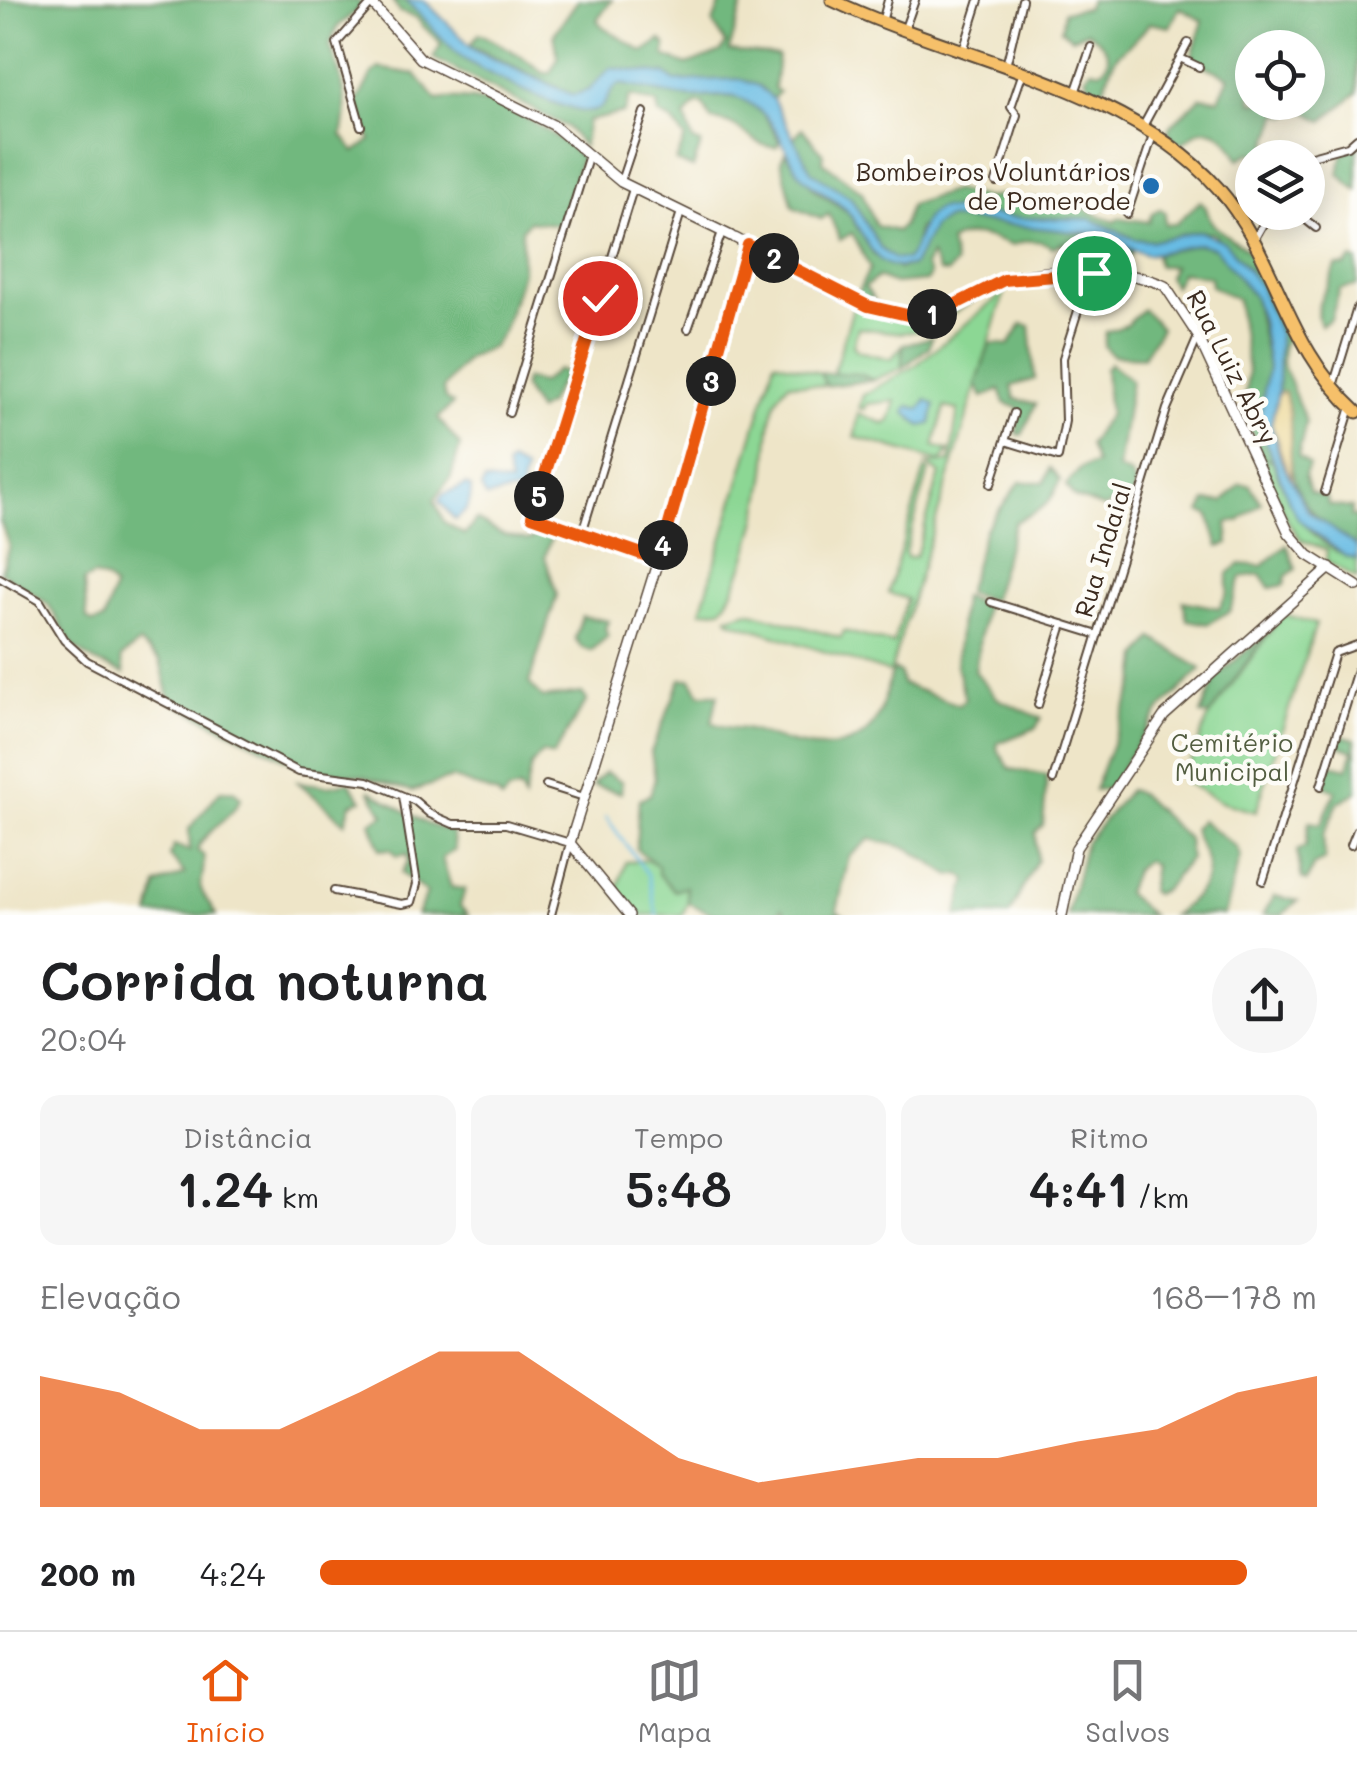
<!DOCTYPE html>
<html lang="pt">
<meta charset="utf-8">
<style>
body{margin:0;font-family:Mali,sans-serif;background:#f6f6f6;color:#202124;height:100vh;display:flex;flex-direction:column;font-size:38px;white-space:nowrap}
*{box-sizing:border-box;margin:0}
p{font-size:32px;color:#757577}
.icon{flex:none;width:55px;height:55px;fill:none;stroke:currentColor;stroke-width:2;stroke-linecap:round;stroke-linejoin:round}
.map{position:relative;height:915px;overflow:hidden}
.drawer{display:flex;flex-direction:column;background:#fff;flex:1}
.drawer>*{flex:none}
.controls{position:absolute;left:1235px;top:30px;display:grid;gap:20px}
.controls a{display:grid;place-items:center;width:90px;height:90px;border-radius:50%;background:#fff;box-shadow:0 5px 25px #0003;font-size:50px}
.pin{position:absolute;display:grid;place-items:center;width:85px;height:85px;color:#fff;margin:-42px;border:5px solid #fff;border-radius:50%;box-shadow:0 2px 10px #0007}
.km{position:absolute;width:50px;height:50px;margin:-25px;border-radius:50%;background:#222;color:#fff;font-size:28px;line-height:50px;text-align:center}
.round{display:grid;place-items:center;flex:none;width:105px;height:105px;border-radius:52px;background:#f6f6f6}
.headline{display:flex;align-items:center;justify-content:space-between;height:170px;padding:0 40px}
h1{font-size:55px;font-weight:600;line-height:75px}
.figures{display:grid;grid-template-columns:repeat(3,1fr);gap:15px;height:170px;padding:10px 40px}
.figures div{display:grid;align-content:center;border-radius:20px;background:#f6f6f6;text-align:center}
.figures b{font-size:50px;font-weight:600}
.figures small{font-size:28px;font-weight:400}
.figures p{font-size:28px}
.chart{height:280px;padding:20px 40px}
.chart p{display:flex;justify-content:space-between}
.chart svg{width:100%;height:180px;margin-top:10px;fill:#ea580c;opacity:.7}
ul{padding:0 40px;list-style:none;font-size:32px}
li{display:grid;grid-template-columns:160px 120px 1fr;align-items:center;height:75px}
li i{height:25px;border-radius:12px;background:#ea580c}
.tabs{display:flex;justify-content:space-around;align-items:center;height:140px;border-top:2px solid #e0e0e0;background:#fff;font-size:28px;color:#757577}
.tabs a{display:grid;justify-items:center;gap:5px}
.tabs .selected{color:#ea580c}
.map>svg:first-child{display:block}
</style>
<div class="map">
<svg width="1357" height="915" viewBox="0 0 1357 915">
<rect width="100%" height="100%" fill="#fdfcf7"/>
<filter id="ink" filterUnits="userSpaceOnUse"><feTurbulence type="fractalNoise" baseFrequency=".01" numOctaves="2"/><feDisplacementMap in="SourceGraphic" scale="20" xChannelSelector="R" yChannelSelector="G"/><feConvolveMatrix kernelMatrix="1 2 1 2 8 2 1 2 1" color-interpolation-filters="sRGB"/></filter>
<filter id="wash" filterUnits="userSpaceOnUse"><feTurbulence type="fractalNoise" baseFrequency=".0048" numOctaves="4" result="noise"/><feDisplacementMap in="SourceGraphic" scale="40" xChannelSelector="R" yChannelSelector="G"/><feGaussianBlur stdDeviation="2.25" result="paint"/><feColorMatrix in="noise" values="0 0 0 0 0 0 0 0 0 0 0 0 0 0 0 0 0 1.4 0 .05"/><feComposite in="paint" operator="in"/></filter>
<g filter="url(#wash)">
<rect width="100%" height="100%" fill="#eee5c8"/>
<path fill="#8cd794" stroke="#648059" stroke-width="2.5" d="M 1007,284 L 890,673 L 730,621 L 728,617 L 749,611 L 841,638 L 844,631 L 893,644 L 907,599 L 888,593 L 925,469 L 929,471 L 905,553 L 908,558 L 916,556 L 940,474 L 927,464 L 950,462 L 958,410 L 945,407 L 934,446 L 949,451 L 941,462 L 855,437 L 858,413 L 885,424 L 890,421 L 896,401 L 867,404 L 865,409 L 859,408 L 863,395 L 916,365 L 995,300 Z
M 985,293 L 929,329 L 903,333 L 858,328 L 853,346 L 858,351 L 891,359 L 903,345 L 902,368 L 873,380 L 863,375 L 833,374 L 854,305 C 903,330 939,322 985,293 Z
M 775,361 L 820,373 L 826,386 L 789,383 C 765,402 770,450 765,478 C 760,512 743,584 721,609 L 701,611 Z
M 1272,459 C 1285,500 1312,548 1357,560 L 1357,579 L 1326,561 L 1327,550 L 1301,540 L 1288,522 L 1262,460 Z
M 1283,614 L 1316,624 L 1256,812 L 1223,803 L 1183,781 L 1209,716 Z
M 646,860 L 658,866 L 674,890 L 686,887 L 688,903 L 682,915 L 636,915 L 616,894 L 626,862 Z"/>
<path fill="#71b87e" stroke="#56714e" stroke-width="2.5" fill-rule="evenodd" d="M 0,0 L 358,0 L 362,6 L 337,27 L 330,45 C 341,76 351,103 342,135 L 355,152 L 371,140 L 357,102 L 372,74 L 379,68 L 415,74 L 437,100 C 491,92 542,123 581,157 L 560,225 L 529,221 L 522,229 L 522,272 L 503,332 L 492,347 L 466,359 L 443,389 L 445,399 L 453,404 L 438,418 L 460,446 L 451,477 L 434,500 L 444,522 L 465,535 L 476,520 L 503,535 L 529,540 L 544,532 L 551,538 L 545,557 L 557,595 L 529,683 L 543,698 L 582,693 L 587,700 L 553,756 L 542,753 L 531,766 L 524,799 L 520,789 L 508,792 L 502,800 L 497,794 L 452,778 L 412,791 L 363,776 L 306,769 L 170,701 L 160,661 L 139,643 L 121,658 L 124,674 L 93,661 L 73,646 L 48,604 L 1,572 L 9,546 L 0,520 ZM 94,576 L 107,580 L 114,588 L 104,620 L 93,623 L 87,619 L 84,581 Z
M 392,0 L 405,0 L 466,60 L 553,102 C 574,97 601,85 622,84 C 640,83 658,94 676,96 C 730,102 750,78 780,143 L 777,147 C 750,148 744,121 711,120 L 703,104 L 696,104 L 685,117 L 693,141 L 701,144 L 693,168 L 676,162 L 685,138 L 672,121 L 659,115 L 657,104 L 630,96 L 624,113 L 588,121 L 583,147 L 567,127 L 433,58 L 441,44 C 435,34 423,30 417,18 L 400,12 Z
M 578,0 L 612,0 L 597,20 L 602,26 L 643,52 L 661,40 L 666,46 L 664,56 L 687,65 L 721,52 L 726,44 L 713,23 L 722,0 L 744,0 L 729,51 L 778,56 L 774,88 L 779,92 L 773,99 L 759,86 L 674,81 L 665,74 L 610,68 L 590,90 L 573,95 L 470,45 L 479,33 C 499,43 527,58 543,73 L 550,73 L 558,57 L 554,34 Z
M 1090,0 L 1357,0 L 1357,93 L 1323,121 L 1303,110 L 1286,116 L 1279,113 L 1264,156 L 1251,153 L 1239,159 C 1233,146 1219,124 1200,131 C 1192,134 1189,141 1179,144 L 1168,135 L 1169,127 L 1201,97 L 1219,99 L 1229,77 L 1191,59 L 1203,21 L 1179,8 L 1170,27 L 1149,23 C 1140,38 1130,42 1119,54 C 1107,66 1110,86 1095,98 L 1085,76 L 1091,69 L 1100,71 C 1119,58 1101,41 1087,31 L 1072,38 L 1061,30 L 1064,11 L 1086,8 ZM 1252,48 L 1308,48 L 1308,102 L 1252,102 Z
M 802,128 L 823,154 L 823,162 L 862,192 L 876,226 L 897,231 L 903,225 L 910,205 L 954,190 L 986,198 L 1001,195 L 1023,205 L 1030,198 L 1080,207 L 1115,222 L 1120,218 L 1149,222 L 1152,213 L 1160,209 L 1165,212 L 1165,224 L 1176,224 L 1200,201 C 1208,208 1208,219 1214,225 C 1223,235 1240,242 1250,253 C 1269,276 1279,310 1288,339 L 1283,344 L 1282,363 L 1306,422 L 1298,456 L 1309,465 L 1305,475 L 1310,492 L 1327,498 L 1328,505 L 1352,508 L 1351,517 L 1357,517 L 1357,547 C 1312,514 1294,506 1289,449 C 1288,430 1291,413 1285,394 L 1278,392 L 1279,333 L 1269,307 L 1249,270 L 1213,233 L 1199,231 L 1153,241 L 1134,239 L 1091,219 L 1015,218 L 955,208 L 918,228 L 914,252 L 906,261 L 893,259 L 881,249 L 851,198 L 811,172 L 793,139 Z
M 1357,144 L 1357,190 L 1339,175 L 1342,155 Z
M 785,153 L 815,190 L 848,212 L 874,255 L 899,269 L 913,265 L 933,227 L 947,218 L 1084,233 L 1132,252 L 1124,266 L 1113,269 L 1064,243 L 1052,247 C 1041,239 1025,239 1013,246 C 993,239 970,228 950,242 L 955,264 L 948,273 L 939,272 L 931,255 L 925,266 L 930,275 L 926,281 L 894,284 L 878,277 L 865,287 L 874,300 L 857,294 L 870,268 L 852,233 L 840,240 L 829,214 L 821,219 L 793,207 L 781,161 Z
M 1199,244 L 1215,248 L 1254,297 L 1268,367 L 1259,422 L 1272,459 L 1262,460 L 1244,412 L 1248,370 L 1237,299 L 1211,286 L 1210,277 L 1181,272 L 1174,286 L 1168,277 L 1173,266 L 1158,266 L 1155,254 Z
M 1352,259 L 1357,261 L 1357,286 L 1340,289 L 1331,319 L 1321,326 C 1309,307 1331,285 1336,266 L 1345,266 Z
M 1143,309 L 1161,328 L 1143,357 L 1112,355 L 1104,346 L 1106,332 L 1127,325 Z
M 1022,324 L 1030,326 L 1035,379 L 1012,386 L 1015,399 L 1036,404 L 1022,435 L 1017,434 L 1019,408 L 1005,403 L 1000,390 L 983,397 L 976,385 L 990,343 L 1009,345 Z
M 932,337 L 929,347 L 902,368 L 903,345 Z
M 1110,363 L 1131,380 L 1118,469 L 1131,475 L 1136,486 L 1132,495 L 1104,508 L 1074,497 L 1066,485 L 1081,468 L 1096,464 L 1089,445 L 1109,414 L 1105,369 Z
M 557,370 L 566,372 L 547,405 L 537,411 L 523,387 L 525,379 L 541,383 Z
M 820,373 L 858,374 L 873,380 L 826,386 Z
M 1050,468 L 1060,480 C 1048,511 1039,509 1015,522 L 992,600 L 966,593 L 985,529 L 1020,482 L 1044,482 Z
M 1240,484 L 1250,485 L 1261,503 L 1239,521 L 1227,523 L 1229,544 L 1219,547 L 1209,515 L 1200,512 L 1206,501 L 1223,502 Z
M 1287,545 L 1296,569 L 1286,576 L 1284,585 L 1270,588 L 1261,574 L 1241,577 L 1230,611 L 1207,624 L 1187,620 L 1183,601 L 1219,608 L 1228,592 L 1228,574 L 1240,564 L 1262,566 Z
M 962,597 L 985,604 L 975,671 L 998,699 L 1041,718 L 1036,728 L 998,743 L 997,748 L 1010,769 L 1047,775 L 1043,825 L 1035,833 L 1037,860 L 1009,915 L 957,915 L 967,880 L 960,874 L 951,876 L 908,848 L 870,839 L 849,857 L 837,911 L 843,915 L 787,915 L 782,908 L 776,915 L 715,915 L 688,903 L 686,887 L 675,891 L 658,874 L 658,866 L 636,849 L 639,799 L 650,795 L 655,778 L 651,752 L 681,679 L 691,679 L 700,694 L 718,694 L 712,722 C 728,731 741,726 756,732 C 794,746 857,764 879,714 C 885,700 887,684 893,670 L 900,673 L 902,684 L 959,705 L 965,699 L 956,665 Z
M 582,616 L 608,621 L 605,629 L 608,636 L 591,651 L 581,647 L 575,638 Z
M 1268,632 L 1209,716 L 1201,714 L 1217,676 Z
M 1153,638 L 1201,669 L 1160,710 L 1108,789 L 1094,790 L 1136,682 L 1139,657 Z
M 1340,735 L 1355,739 L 1357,792 L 1338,803 L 1323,836 L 1325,860 L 1313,866 L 1307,881 L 1302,879 L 1297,851 L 1306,846 L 1309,822 L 1321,824 L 1336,791 L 1324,786 L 1331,764 L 1348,768 L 1353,751 L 1336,745 Z
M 605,772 L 622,782 L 621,793 L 592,785 Z
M 298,782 L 328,786 L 349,782 L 362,800 L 351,804 L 345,823 Z
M 369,790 L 427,824 L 452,832 L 455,850 L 442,858 L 451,887 L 465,889 L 460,906 L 468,915 L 417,915 L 427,893 L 401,873 L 408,862 L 407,854 L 397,856 L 391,849 L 380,850 L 371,822 L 384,815 Z
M 1129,790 L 1139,793 L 1188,839 L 1190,859 C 1175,872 1173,888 1154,894 L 1150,891 L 1154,865 L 1146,861 L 1134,871 L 1126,893 L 1151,915 L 1067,915 L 1085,843 Z
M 220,791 L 234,791 L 241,798 C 231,820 207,828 197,850 L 204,856 C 203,899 192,875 216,915 L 150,915 L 157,885 L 185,874 L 170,856 L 174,845 L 190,851 L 189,829 Z
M 1201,820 L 1236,847 L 1240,856 L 1224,915 L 1172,915 C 1190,904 1212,885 1206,861 C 1204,849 1195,841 1193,829 Z
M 1274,896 L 1298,901 L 1282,915 L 1263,915 Z"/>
<path fill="#eeda9e" stroke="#94825e" stroke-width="2.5" d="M 1278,392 L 1285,393 L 1290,416 L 1291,482 L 1271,424 Z"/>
<path fill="#68bce4" stroke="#527381" stroke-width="2.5" d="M 405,0 L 424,0 L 476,51 L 573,95 L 589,90 L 610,68 L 665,74 L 674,81 L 740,79 L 759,86 L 773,99 L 811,171 L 851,198 L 881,249 L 894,259 L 906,260 C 922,243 915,219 940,208 L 1015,218 L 1091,219 L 1134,239 L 1153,241 L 1199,231 L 1225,242 L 1260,286 L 1279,333 L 1278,392 L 1271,424 L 1281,461 L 1308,511 L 1357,547 L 1357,560 L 1346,557 L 1299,520 L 1289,502 L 1259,422 L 1268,367 L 1261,320 L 1254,297 L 1215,248 L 1199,244 L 1147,255 L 1084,233 L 947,218 L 933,227 L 913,265 C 875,277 867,238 849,213 C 836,197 815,191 801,175 C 787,157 781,132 765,116 C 733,83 715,102 679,96 C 659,93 639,87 619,84 C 607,91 609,106 594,111 C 575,118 485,73 466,60 C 443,44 427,18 405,0 Z
M 927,400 L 935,405 L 931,424 L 921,426 L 905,412 L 909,406 L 920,409 Z
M 510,462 L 525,470 L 520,491 L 486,497 L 481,488 L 485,481 L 510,484 L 506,467 Z
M 466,485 L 471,488 C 471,504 468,511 455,520 L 439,501 L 442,495 Z"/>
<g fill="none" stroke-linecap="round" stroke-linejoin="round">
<path stroke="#68bce4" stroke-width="2.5" d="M 606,817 L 648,875 L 657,915"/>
</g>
</g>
<g filter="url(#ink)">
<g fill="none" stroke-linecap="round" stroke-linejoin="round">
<g stroke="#564638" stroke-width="10">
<path id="minor" d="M 882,22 L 888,0
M 904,31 L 915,0
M 963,51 L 979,0
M 1180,58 L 1199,67
M 1006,66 L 1022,0
M 1075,93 L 1091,47
M 361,126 L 337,43 L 371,4
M 1142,128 L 1188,43
M 1304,158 L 1348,146 L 1357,138
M 621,181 L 644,112
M 996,182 L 1017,115 L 1011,107 L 1023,72
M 633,189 L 532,516 L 659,560
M 1296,212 L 1316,228
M 1127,214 L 1153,135
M 1254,240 L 1270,212
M 688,329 L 722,232
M 1334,383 L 1357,308
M 509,413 L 588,158
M 1014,413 L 1005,441 L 1058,457 L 1065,421 L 1063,358 L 1090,273
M 991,484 L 1005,441
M 1325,492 L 1351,407
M 582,533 L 681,212
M 0,578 L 40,601 L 64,640 L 87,661 L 299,772 L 368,781 L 415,801 L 430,814 L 453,824 L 506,824 L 570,843 L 551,915
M 991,602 L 1098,635
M 1038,705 L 1063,624
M 1053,780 L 1167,409 L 1198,337
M 546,785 L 584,797
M 1321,786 L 1357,670
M 1351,845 L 1357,830
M 1263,881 L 1335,653 L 1357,645
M 334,891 L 402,904 L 412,902 L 417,884 L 403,796"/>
</g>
<g stroke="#564638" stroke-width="12">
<path id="tertiary" d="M 369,0 L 421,59 L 553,125 L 621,182 L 731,236
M 735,238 C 782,262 863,318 916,317 C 945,316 966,295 992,284 C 1033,267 1126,266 1165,286 L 1198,336 L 1289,533 L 1308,555 L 1357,586
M 629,915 L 570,843 L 683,480 L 748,245
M 1062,915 L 1076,848 L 1164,716 L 1330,568"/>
</g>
<g stroke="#564638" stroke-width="15">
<path id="primary" d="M 832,0 C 952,58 1127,85 1218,188 C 1279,258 1285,347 1357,412"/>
</g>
<use href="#minor" stroke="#fff" stroke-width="6"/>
<use href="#tertiary" stroke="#fff" stroke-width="9"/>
<use href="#primary" stroke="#f6c06b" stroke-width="11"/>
</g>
</g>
<g fill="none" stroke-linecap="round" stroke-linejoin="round" filter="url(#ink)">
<g stroke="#fff" stroke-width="20">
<path id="route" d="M 600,298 L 532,516 L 659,560 L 748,245 L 868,306 L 916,317 L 940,312 L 1004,280 L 1094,273"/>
</g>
<use href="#route" stroke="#ea580c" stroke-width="12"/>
</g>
<circle fill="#1f6fb2" stroke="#fdfcf7" stroke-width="4" cx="1151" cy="186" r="10"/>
<g text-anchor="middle" stroke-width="9" stroke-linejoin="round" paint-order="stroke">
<g font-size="25" fill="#3b2a1e" stroke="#fdfcf7" text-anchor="end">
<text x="1131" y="181">Bombeiros Voluntários<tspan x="1131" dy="29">de Pomerode</tspan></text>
</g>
<g font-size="25" fill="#3b2a1e" stroke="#fdfcf7">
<text transform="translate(1232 367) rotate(63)" y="9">Rua Luiz Abry</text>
<text transform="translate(1103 550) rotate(-73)" y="9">Rua Indaial</text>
</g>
<g font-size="25" fill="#535e41" stroke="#fdfcf7">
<text x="1232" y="752">Cemitério<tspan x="1232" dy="29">Municipal</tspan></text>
</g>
</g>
</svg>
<div class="controls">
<a><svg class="icon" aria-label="locate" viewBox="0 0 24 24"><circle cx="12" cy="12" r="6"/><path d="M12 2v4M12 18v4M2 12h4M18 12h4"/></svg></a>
<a><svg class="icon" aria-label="layers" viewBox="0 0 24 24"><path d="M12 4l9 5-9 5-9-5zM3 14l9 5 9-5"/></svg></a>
</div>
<div class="pin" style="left:1094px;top:273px;background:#1e9e55"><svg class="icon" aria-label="arrive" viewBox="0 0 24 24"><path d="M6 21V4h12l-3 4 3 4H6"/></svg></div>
<div class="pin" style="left:600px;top:298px;background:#d93025"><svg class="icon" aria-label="check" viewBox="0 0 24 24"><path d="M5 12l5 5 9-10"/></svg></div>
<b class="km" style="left:932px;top:314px">1</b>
<b class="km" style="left:774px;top:258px">2</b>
<b class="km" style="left:711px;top:381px">3</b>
<b class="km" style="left:663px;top:545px">4</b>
<b class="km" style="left:539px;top:496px">5</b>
</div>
<section class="drawer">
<div class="headline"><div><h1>Corrida noturna</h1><p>20:04</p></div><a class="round"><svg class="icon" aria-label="share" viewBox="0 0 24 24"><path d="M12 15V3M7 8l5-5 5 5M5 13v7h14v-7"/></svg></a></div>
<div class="figures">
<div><p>Distância</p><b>1.24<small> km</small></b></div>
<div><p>Tempo</p><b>5:48</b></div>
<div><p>Ritmo</p><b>4:41<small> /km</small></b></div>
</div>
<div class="chart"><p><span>Elevação</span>168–178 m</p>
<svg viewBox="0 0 160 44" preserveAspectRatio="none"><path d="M0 44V12L10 16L20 25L30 25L40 16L50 6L60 6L70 19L80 32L90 38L100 35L110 32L120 32L130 28L140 25L150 16L160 12V44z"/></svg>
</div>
<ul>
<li><b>200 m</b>4:24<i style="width:93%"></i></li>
</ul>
</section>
<nav class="tabs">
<a class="selected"><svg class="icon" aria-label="home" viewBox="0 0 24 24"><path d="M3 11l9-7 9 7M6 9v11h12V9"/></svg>Início</a>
<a><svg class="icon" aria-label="map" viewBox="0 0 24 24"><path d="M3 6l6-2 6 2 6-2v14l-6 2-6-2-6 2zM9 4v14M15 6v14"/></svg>Mapa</a>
<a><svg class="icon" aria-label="saved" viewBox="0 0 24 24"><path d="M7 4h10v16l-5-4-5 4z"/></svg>Salvos</a>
</nav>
